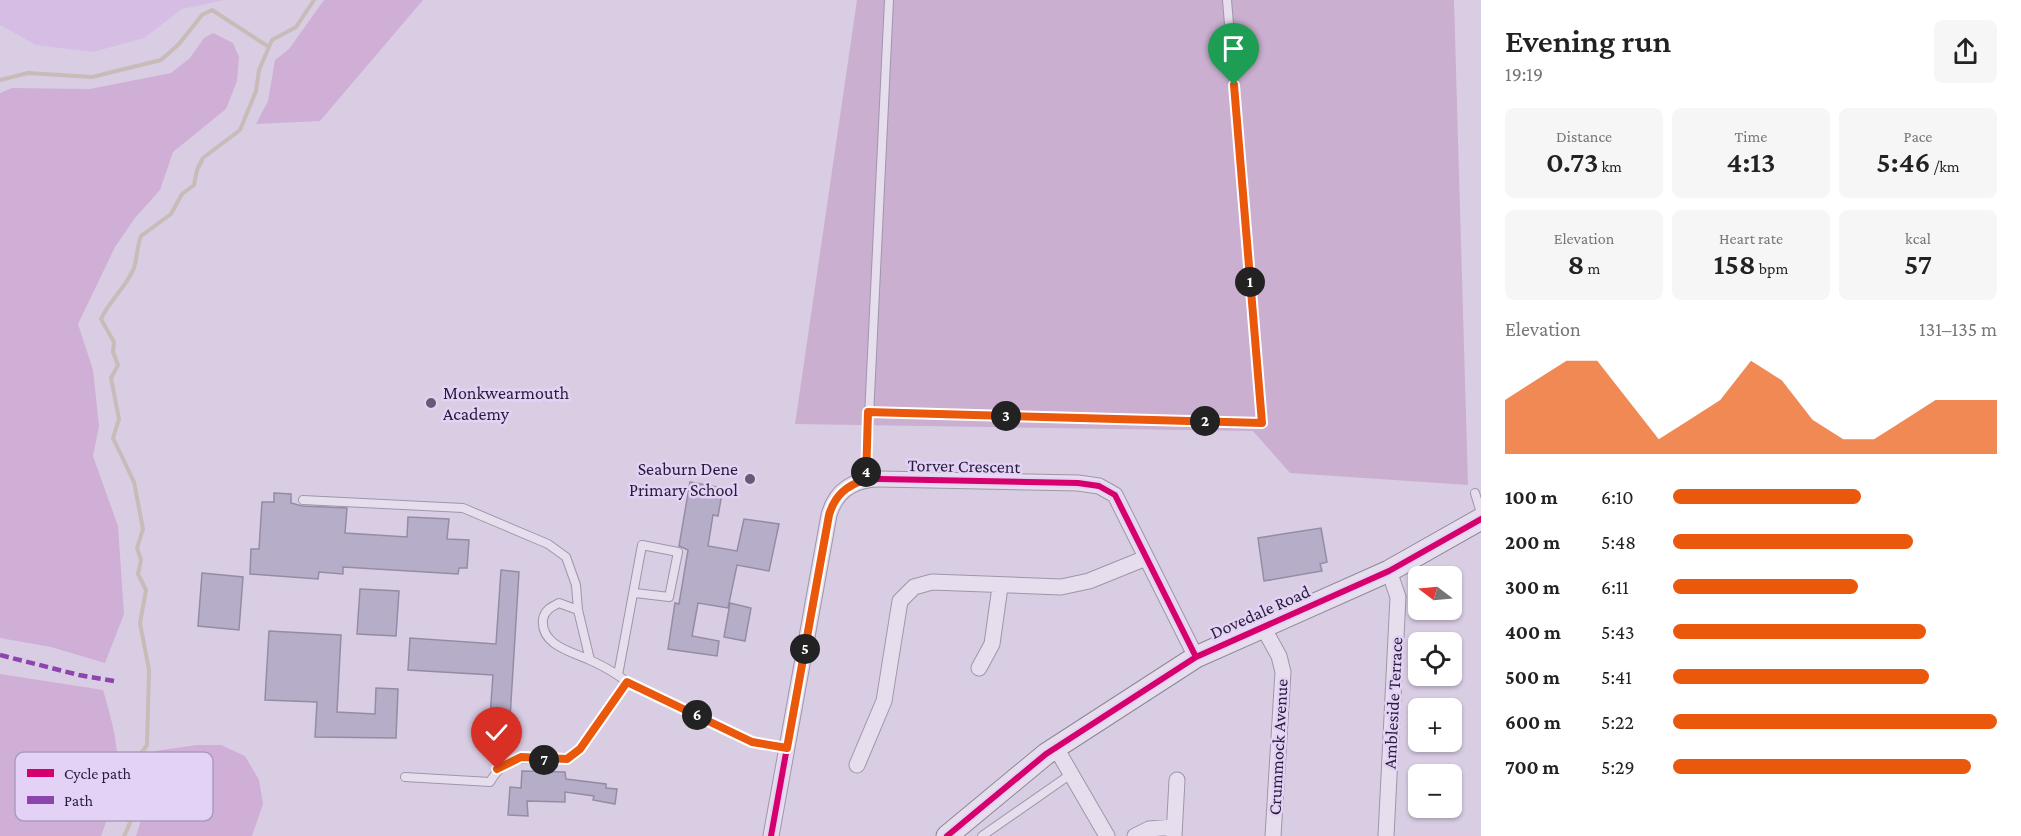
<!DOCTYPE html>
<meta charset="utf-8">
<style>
body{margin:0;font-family:"Crimson Pro",serif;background:#f6f6f6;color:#222;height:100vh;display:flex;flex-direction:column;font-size:22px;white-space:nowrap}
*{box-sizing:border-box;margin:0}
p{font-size:20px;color:#767676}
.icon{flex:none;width:33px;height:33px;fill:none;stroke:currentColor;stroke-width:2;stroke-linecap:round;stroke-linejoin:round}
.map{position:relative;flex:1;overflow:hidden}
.panel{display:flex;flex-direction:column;background:#fff;width:540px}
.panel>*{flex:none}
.needle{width:39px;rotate:286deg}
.controls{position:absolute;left:1408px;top:566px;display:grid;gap:12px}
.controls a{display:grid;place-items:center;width:54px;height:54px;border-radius:9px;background:#fff;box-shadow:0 2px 4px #0004;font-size:30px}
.pin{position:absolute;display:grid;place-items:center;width:51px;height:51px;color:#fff;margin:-62px -26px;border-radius:50% 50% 50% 0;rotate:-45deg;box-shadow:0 0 6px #0007}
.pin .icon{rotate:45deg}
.km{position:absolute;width:30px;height:30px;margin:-15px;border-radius:50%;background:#222;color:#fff;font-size:16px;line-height:30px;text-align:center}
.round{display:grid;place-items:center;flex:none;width:63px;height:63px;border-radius:9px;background:#f6f6f6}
.head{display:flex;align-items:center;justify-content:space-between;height:102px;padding:0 24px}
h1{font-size:33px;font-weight:600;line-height:45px}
.stats{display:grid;grid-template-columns:repeat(3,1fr);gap:9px;height:102px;padding:6px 24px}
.stats div{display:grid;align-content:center;border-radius:9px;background:#f6f6f6;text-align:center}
.stats b{font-size:30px;font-weight:600}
.stats small{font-size:16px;font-weight:400}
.stats p{font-size:16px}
.chart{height:168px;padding:12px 24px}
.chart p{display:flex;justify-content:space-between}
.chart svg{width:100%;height:108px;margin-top:6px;fill:#ea580c;opacity:.7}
ul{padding:0 24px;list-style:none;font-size:20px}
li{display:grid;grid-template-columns:96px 72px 1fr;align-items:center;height:45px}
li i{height:15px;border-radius:8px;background:#ea580c}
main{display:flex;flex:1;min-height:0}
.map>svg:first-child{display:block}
</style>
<main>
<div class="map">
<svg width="1481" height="836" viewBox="0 0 1481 836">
<rect width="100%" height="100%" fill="#d9cde4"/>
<path fill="#d5bde4" d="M 0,0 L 225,0 L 182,9 L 144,38 L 93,52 L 36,45 L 0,25 Z"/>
<path fill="#d0afd7" d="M 324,0 L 423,0 L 320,121 L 256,124 L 268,101 L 275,60 L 289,49 Z
M 213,33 L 233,43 L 239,57 L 237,81 L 226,109 L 173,152 L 160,190 L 135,218 L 115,247 L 78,324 L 93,370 L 99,426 L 93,456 L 118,526 L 124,614 L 105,663 L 51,647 L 0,638 L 0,93 L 12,88 L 90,89 L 171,73 L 190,58 L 204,38 Z
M 0,674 L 103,690 C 121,750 124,776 101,836 L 0,836 Z
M 197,745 L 221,745 L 245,756 L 259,780 L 263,804 L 252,836 L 136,836 L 150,793 L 155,751 Z"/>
<path fill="#caafd1" d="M 857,0 L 1454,0 L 1468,485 L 1290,473 L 1253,431 L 795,424 Z"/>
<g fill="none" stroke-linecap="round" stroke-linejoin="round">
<path stroke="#c8bbb8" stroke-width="4" d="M 0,80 L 28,73 L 92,77 L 161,60 L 179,44 L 202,15 L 212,10 L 269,47
M 124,836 C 135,816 144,774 142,752 L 147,745 L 149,670 L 140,623 L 146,590 L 138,574 L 141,560 L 137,548 L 143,529 L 134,482 L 113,438 L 119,419 L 111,378 L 118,365 L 113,352 L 114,342 L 101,319 C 110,300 127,286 134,268 C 137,258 137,247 141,236 L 171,214 L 182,194 L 194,185 L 197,170 L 203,158 L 240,130 L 256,91 L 259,70 L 272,40 L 296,27 L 314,0"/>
</g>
<path fill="#b6adc8" stroke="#948ca4" stroke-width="1.5" d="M 690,482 L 723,488 L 718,516 L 713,515 L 708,546 L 737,551 L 744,519 L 779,524 L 769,571 L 737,565 L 728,608 L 698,603 L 692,636 L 719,641 L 717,656 L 668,649 L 675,603 L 679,604 L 688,550 L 679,546 Z
M 274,493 L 291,494 L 291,503 L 302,506 L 347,508 L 345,533 L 407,537 L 408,517 L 449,519 L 447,539 L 469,540 L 467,568 L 459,568 L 458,574 L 343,567 L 343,574 L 319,572 L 318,579 L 250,574 L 251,549 L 259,549 L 262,502 L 274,502 Z
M 1321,528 L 1327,562 L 1320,564 L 1322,571 L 1264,581 L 1258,538 Z
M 501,570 L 519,572 L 510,718 L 490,717 L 493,675 L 408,670 L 410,638 L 496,644 Z
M 202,573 L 243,577 L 239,630 L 198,626 Z
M 360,589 L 399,591 L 396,636 L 357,634 Z
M 730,603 L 751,608 L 745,641 L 724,637 Z
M 269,631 L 341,635 L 337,712 L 375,714 L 376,688 L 398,689 L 396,738 L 315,737 L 317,702 L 265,700 Z
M 522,771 L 565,772 L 566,779 L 606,784 L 606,788 L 617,789 L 615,804 L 593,800 L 594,796 L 565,792 L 565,802 L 527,801 L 528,816 L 508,815 L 510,787 L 521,788 Z"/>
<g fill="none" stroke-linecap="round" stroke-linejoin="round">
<g stroke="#9e96a9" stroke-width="10">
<path id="lane" d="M 868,412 L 1262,423 L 1227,0
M 866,479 L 889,0
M 1475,493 L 1481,513
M 303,500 L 463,508 L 548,544 L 566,557 L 576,585 L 578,610 L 590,660
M 578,610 L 559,603 C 551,607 545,610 543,619 C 540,645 572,652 590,660 C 603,666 616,673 627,682 L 752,742 L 787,748
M 618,675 L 642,545 L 678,552 L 669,597 L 635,593
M 405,777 L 490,782 C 509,748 535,761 567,759 L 580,749 L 627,682
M 982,836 L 1071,774"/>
</g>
<g stroke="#9e96a9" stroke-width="17">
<path id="street" d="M 1263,627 L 1279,656 L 1283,672 L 1273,836
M 979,668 L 992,644 L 1000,587
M 1056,748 L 1107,836
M 857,765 L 884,701 L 900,601 L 914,587 L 932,582 L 1061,587 L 1089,581 L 1146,558
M 771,836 L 829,515 C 836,490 854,479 880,479 L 1078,483 L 1099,486 L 1115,495 L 1196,657
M 1135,836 L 1149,829 L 1174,827
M 1174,836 L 1177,780
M 1386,836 L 1398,597 L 1389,571"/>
</g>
<g stroke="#8e8699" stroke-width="23">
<path id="secondary" d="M 947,836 L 1046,754 L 1196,657 L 1389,571 L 1481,519"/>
</g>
<use href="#lane" stroke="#e6deec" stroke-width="8"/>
<use href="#street" stroke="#e6deec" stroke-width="15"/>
<use href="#secondary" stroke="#e6deec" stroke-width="21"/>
<path stroke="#8e44ad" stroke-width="4.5" stroke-dasharray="9 4.5" stroke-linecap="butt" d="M 0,655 L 79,675 L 114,681"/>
<g stroke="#e4d2f6" stroke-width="10">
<path id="cycleway" d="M 771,836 L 829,515 C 836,490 854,479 880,479 L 1078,483 L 1099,486 L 1115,495 L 1196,657
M 947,836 L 1046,754 L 1196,657 L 1389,571 L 1481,519"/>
</g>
<use href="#cycleway" stroke="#d6006c" stroke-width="6"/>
</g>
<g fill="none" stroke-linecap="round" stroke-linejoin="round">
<g stroke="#fff" stroke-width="12">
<path id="route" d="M 497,769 L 521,757 L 567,759 L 580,749 L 627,682 L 752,742 L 787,748 L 829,515 C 835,495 846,486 866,479 L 868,412 L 1262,423 L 1234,85"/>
</g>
<use href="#route" stroke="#ea580c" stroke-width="8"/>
</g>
<g fill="#645b74" stroke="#e4d2f6" stroke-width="2">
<circle cx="431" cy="403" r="6"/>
<circle cx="750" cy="479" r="6"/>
</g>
<g text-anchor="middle" stroke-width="5" stroke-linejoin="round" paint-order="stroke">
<g font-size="18" fill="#251e38" stroke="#e4d2f6" text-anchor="start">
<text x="443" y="399">Monkwearmouth<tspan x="443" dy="21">Academy</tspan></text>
<text x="738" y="475" text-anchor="end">Seaburn Dene<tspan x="738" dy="21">Primary School</tspan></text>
</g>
<g font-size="18" fill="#251e38" stroke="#e4d2f6">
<text transform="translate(964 466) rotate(1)" y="6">Torver Crescent</text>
<text transform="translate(1260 612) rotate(-24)" y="6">Dovedale Road</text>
<text transform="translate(1393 703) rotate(-87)" y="6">Ambleside Terrace</text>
<text transform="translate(1278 747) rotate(-87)" y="6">Crummock Avenue</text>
</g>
</g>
<rect x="15" y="752" width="198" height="69" rx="9" fill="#e4d2f6" stroke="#ab9cbd" stroke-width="1.5"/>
<rect x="27" y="769" width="27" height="8" fill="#d6006c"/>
<rect x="27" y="796" width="27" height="8" fill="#8e44ad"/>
<g font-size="16" fill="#251e38">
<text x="64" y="779">Cycle path</text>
<text x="64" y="806">Path</text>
</g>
</svg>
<div class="controls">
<a><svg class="needle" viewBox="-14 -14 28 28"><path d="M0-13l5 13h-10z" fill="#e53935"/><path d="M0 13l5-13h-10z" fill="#767676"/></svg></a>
<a><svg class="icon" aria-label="locate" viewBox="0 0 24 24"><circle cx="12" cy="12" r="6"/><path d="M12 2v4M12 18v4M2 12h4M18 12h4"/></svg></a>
<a>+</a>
<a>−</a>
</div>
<div class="pin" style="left:1234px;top:85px;background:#1e9e55"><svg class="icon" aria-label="arrive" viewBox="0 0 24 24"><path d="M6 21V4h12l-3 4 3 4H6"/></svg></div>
<div class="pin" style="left:497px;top:769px;background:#d93025"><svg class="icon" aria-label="check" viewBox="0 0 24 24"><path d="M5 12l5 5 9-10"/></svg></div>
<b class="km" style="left:1250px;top:282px">1</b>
<b class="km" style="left:1205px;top:421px">2</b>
<b class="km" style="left:1006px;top:416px">3</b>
<b class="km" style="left:866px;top:472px">4</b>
<b class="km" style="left:805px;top:649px">5</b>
<b class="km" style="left:697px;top:715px">6</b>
<b class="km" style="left:544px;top:760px">7</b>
</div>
<section class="panel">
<div class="head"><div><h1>Evening run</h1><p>19:19</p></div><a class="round"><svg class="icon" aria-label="share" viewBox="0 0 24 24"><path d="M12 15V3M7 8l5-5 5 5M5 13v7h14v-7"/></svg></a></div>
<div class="stats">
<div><p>Distance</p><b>0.73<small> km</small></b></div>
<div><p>Time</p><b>4:13</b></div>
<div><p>Pace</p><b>5:46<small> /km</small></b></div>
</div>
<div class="stats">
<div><p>Elevation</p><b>8<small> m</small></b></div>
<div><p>Heart rate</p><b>158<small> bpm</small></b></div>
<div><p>kcal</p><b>57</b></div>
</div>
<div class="chart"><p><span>Elevation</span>131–135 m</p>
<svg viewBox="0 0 160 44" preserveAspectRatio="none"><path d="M0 44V22L10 14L20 6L30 6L40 22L50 38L60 30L70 22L80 6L90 14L100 30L110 38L120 38L130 30L140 22L150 22L160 22V44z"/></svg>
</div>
<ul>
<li><b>100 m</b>6:10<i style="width:58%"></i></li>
<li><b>200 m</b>5:48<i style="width:74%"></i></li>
<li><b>300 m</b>6:11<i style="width:57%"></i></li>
<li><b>400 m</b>5:43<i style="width:78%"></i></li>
<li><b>500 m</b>5:41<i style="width:79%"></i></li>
<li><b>600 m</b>5:22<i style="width:100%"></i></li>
<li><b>700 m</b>5:29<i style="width:92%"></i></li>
</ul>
</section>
</main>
